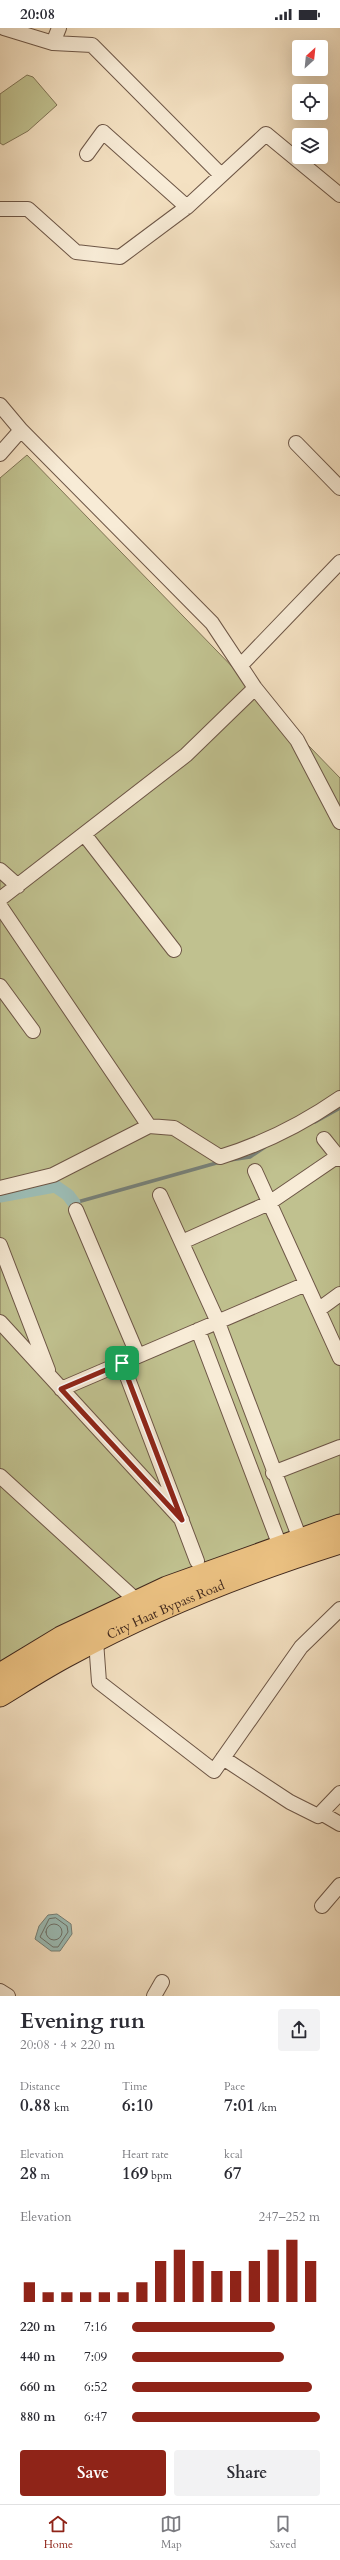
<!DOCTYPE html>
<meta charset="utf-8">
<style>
body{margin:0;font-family:Cardo,serif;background:#f2f2f3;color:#2b2b33;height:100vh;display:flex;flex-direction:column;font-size:15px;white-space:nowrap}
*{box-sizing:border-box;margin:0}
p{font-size:13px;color:#7c7c81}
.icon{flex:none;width:22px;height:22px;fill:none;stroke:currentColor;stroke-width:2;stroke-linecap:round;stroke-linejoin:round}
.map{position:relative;height:1968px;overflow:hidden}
.side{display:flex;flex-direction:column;background:#fff;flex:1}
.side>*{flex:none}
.needle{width:26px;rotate:27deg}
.controls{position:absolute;left:292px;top:12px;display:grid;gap:8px}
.controls a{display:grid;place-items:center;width:36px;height:36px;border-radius:4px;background:#fff;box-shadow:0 4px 16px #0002;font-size:20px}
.pin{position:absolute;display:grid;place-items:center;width:34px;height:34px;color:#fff;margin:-17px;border-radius:8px;box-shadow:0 2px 6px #0006}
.round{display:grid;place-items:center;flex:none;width:42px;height:42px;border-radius:4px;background:#f2f2f3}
.overview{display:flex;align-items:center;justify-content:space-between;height:68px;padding:0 20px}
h1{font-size:22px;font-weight:800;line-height:30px}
.stats{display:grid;grid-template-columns:repeat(3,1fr);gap:6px;height:68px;padding:4px 20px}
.stats div{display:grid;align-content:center}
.stats b{font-size:17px;font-weight:800}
.stats small{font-size:11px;font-weight:400}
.stats p{font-size:11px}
.chart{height:112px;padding:8px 20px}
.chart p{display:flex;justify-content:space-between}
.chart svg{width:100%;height:72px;margin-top:4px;stroke:#8f2418;stroke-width:6}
.action{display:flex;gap:8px;margin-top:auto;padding:8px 20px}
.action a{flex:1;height:46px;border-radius:4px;background:#8f2418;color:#fff;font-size:16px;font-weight:800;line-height:46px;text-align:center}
.action a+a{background:#f2f2f3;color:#2b2b33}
ul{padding:0 20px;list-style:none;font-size:13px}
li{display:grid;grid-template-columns:64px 48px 1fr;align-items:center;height:30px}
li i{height:10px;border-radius:5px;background:#8f2418}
.status{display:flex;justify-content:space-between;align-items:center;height:28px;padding:0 20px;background:#fff;direction:ltr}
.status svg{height:11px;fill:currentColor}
.tabs{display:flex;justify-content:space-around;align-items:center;height:56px;border-top:1px solid #e1e1e2;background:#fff;font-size:11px;color:#7c7c81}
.tabs a{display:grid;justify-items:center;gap:2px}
.tabs .current{color:#8f2418}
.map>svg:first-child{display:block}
</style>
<div class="status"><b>20:08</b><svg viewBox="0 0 49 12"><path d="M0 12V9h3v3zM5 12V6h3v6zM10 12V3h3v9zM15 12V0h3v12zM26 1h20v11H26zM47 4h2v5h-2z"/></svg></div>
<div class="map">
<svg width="340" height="1968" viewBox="0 0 340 1968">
<rect width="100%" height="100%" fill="#f4e1c2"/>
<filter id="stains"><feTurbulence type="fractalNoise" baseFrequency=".005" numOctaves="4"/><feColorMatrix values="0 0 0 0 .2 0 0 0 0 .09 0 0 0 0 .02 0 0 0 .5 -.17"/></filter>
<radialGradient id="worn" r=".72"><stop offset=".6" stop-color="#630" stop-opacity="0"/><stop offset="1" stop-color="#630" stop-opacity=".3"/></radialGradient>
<path fill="#c0c18f" stroke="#807456" d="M 27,47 L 33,49 L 57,77 L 28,103 L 3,117 L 0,115 L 0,66 Z
M 27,427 L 340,750 L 340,1494 L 0,1647 L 0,450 Z"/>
<path fill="#9cbdb6" stroke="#778179" d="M 57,1886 L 71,1896 L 72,1906 L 60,1923 L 51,1923 L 35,1911 L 39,1898 L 48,1887 Z"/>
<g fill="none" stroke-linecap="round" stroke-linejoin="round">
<path stroke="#6e726a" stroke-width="1" d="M 56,1890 L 67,1898 L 68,1904 L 58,1919 L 53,1919 L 40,1909 L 49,1891 Z
M46 1904a8 8 0 1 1 16 0a8 8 0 1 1-16 0Z"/>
<path stroke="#778179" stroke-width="3.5" d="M 315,1094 L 340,1080
M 230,1132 L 250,1129 L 265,1119
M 74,1175 L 220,1134"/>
<path stroke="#9cbdb6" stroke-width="13" d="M 0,1168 L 55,1158 L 68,1167 L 74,1175"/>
<g stroke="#6d5646" stroke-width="16">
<path id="minor" d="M 4,0 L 53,15 L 92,17 L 221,147
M 53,15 L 59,0
M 87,126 L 103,104 L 187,179
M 0,181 L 28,181 L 76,224 L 120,229 L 187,179 L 266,106 L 340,167
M 0,377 L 21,402 L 212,595 L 255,660 L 297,712 L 340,794
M 296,415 L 340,460
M 0,426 L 21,402
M 241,637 L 340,534
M 84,806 L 174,922
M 0,842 L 18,858
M 0,871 L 186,727 L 255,660
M 0,878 L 149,1098
M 0,958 L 33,1003
M 324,1111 L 340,1131
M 255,1143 L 340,1330
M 0,1160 L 53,1147 L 149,1098 L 174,1100 L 220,1129 C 262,1116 304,1095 340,1070
M 160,1167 L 217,1292 L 300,1511
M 76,1182 L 138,1328
M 182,1214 L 269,1175 L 338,1128
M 0,1217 L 48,1342
M 318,1282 L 340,1266
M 0,1294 L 182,1492
M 198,1302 L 280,1518
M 122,1335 L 197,1533
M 61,1361 L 306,1256
M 273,1445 L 340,1419
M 0,1448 L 137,1573
M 96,1613 L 99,1654 L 214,1743 L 301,1619 L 340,1581
M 223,1730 L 290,1774 L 318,1788 L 340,1765
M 321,1785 L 340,1796
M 322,1878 L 340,1857
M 0,1963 L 8,1968
M 154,1968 L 162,1954"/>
</g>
<g stroke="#40281d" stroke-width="23">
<g id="primary">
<path d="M 0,1646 L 61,1609 L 167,1559 L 340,1497"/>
<path id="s1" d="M 0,1668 C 23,1654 46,1639 71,1626 C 156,1580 248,1544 340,1515"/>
</g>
</g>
<use href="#minor" stroke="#f8ecd7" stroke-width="14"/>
<use href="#primary" stroke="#eac081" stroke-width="21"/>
</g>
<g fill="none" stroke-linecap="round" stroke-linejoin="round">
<g stroke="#fff" stroke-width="8">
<path id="route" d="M 122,1335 L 182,1492 L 61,1361 Z"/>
</g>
<use href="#route" stroke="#8f2418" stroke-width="5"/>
</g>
<g text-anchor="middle" stroke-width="4" stroke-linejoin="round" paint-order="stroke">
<g font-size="13" fill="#40281d" stroke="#f8ecd7">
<text dy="5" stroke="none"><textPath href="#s1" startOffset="187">City Haat Bypass Road</textPath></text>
</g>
</g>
<rect width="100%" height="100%" filter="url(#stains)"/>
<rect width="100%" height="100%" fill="url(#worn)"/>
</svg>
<div class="controls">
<a><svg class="needle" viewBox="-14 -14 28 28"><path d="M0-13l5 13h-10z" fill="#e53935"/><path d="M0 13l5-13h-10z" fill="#7c7c81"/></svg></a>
<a><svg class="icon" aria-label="locate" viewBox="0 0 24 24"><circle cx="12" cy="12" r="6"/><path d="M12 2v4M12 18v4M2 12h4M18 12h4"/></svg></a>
<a><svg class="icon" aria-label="layers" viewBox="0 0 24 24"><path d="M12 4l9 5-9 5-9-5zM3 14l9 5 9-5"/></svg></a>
</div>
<div class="pin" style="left:122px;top:1335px;background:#1e9e55"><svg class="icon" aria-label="arrive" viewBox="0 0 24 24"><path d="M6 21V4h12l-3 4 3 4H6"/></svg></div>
</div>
<section class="side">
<div class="overview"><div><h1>Evening run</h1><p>20:08 · 4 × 220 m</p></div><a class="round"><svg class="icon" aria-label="share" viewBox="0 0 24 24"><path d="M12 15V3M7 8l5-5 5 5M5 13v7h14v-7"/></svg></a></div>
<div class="stats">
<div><p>Distance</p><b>0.88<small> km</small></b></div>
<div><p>Time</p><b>6:10</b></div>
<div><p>Pace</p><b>7:01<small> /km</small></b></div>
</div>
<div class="stats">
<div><p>Elevation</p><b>28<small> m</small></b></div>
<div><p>Heart rate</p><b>169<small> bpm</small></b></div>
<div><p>kcal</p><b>67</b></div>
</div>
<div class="chart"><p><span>Elevation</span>247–252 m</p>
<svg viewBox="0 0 160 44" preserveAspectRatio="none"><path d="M5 44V32M15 44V38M25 44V38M35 44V38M45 44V38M55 44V38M65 44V32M75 44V19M85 44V12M95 44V19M105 44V25M115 44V25M125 44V19M135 44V12M145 44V6M155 44V19"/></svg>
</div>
<ul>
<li><b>220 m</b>7:16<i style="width:76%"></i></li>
<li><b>440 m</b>7:09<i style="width:81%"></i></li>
<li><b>660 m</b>6:52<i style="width:96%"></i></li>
<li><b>880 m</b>6:47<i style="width:100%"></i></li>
</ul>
<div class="action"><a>Save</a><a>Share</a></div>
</section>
<nav class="tabs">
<a class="current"><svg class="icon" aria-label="home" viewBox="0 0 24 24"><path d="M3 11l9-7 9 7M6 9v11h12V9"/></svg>Home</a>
<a><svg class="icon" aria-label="map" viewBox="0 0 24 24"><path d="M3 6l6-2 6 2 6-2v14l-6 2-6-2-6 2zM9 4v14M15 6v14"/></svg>Map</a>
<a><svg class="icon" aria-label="saved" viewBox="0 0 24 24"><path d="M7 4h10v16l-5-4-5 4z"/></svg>Saved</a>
</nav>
